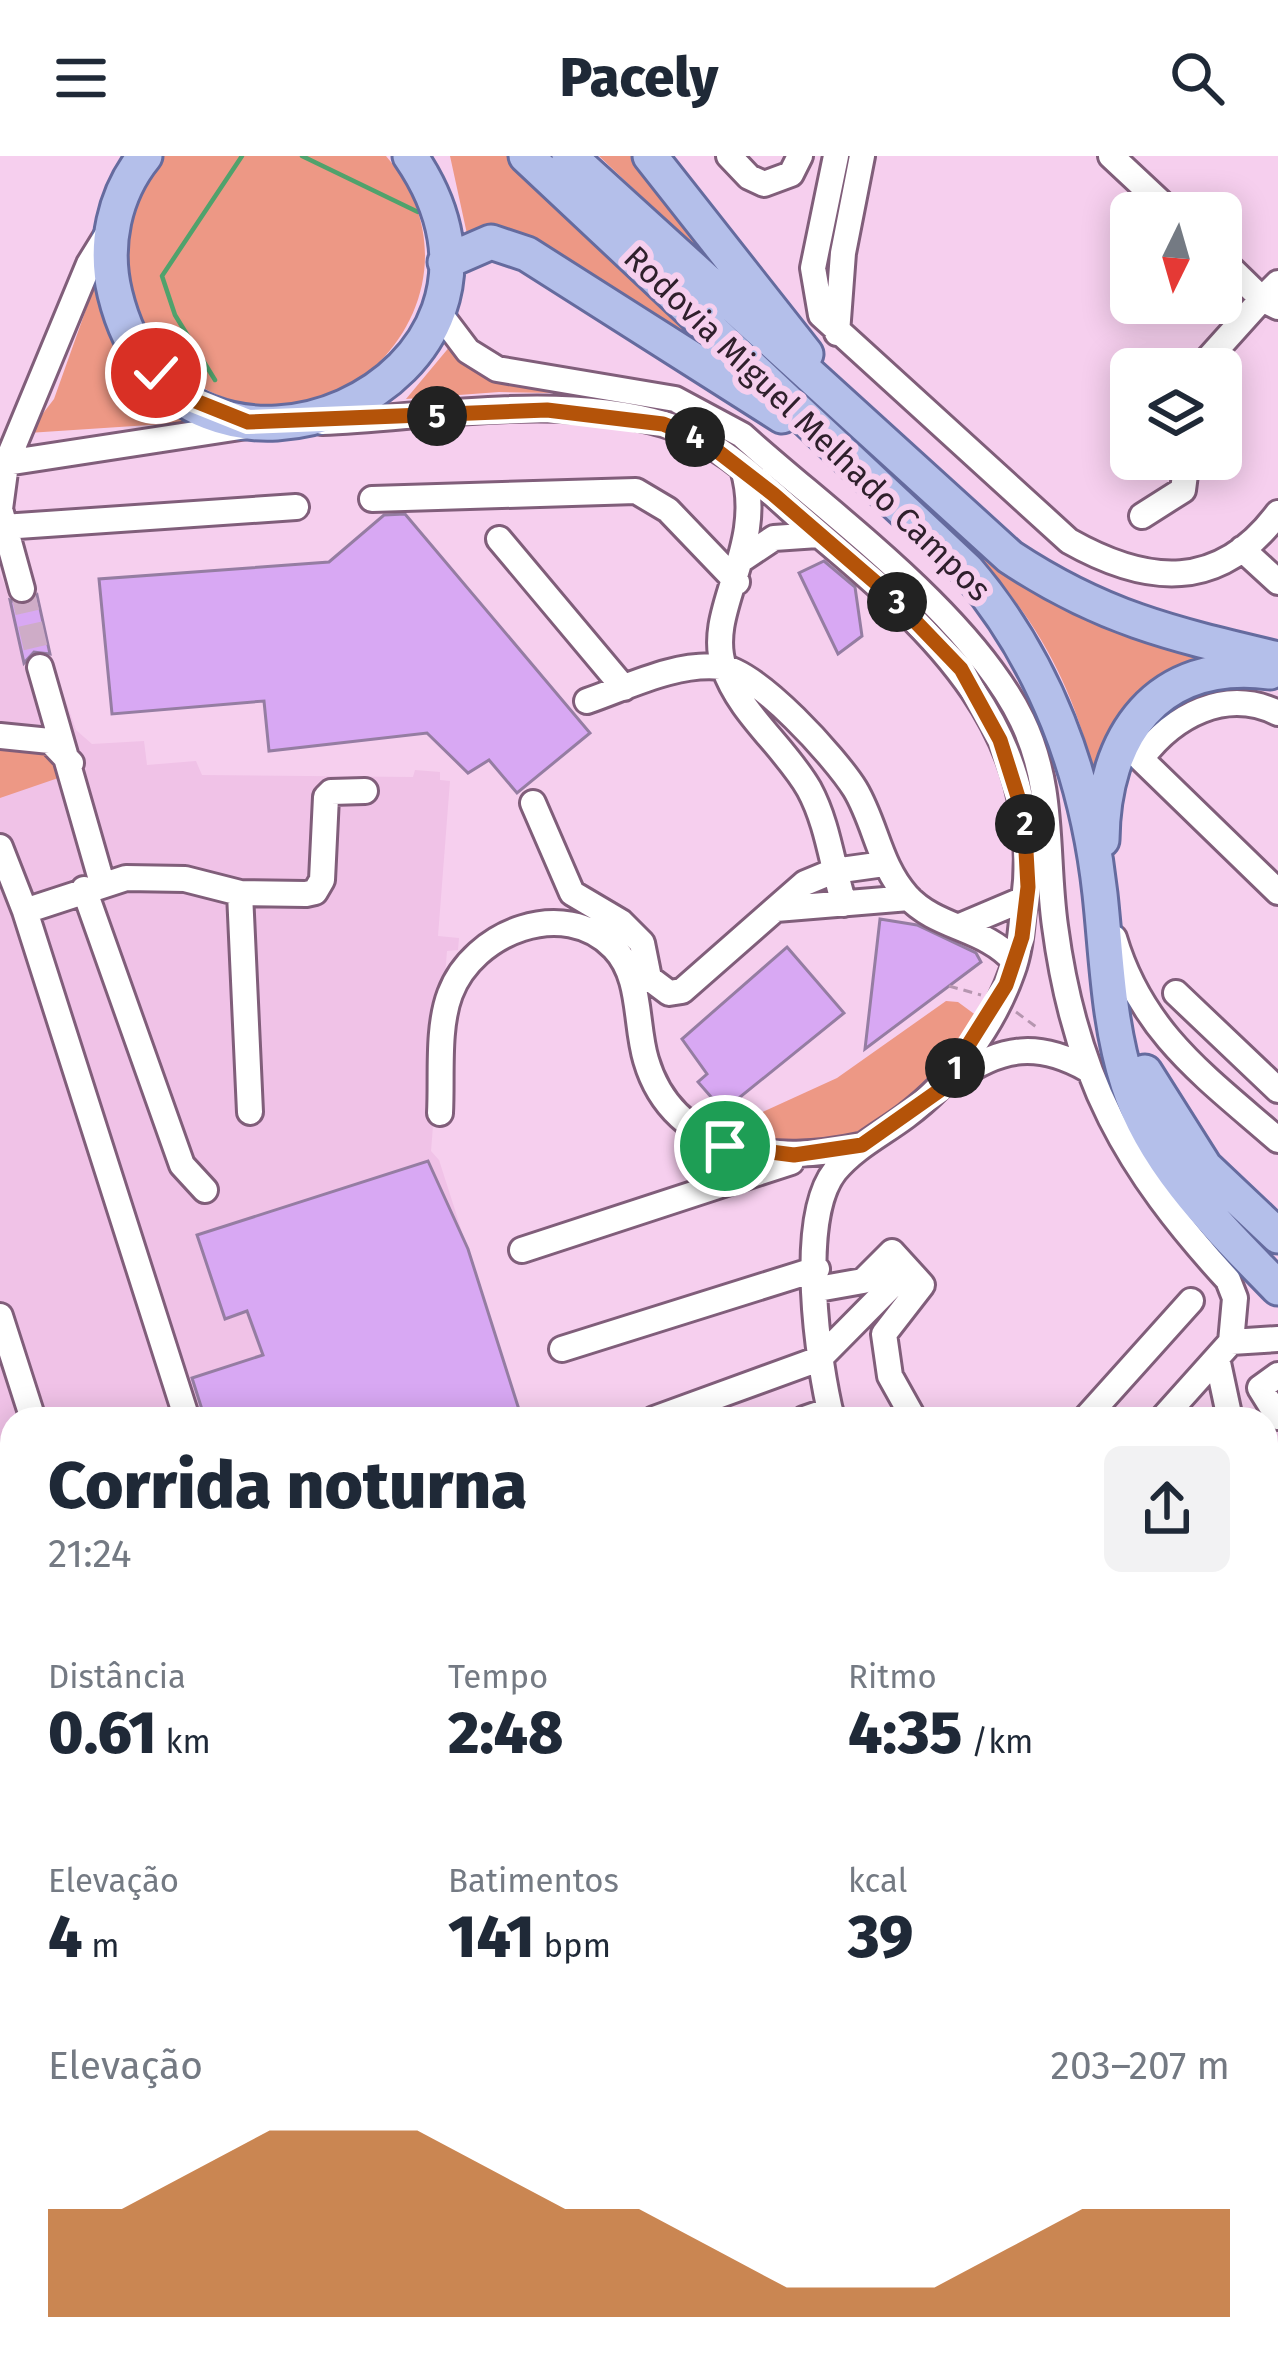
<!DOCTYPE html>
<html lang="pt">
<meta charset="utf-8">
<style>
body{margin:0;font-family:"Fira Sans",sans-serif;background:#f2f2f3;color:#1f2937;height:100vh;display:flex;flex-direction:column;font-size:45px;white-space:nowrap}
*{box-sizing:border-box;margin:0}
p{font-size:39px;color:#747a83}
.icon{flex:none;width:66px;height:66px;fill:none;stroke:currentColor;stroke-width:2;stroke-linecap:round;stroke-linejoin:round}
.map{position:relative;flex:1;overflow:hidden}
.panel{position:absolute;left:0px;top:1251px;width:1278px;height:975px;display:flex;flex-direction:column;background:#fff;border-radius:36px 36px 0 0;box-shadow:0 6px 30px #0003}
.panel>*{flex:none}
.needle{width:78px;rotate:185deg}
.tools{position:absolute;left:1110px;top:36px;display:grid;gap:24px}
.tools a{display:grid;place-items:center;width:132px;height:132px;border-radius:18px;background:#fff;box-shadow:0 6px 30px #0003;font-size:60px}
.pin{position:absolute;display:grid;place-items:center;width:102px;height:102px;color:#fff;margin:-51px;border:6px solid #fff;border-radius:50%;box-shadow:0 3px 12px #0007}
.km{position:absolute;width:60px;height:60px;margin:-30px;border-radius:50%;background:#222;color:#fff;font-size:33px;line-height:60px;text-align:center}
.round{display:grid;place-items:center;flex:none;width:126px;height:126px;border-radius:18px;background:#f2f2f3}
.overview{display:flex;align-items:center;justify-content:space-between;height:204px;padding:0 48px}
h1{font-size:66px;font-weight:800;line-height:90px}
.stats{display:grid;grid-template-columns:repeat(3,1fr);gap:18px;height:204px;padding:12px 48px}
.stats div{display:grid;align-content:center}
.stats b{font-size:60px;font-weight:800}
.stats small{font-size:33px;font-weight:400}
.stats p{font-size:33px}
.chart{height:336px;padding:24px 48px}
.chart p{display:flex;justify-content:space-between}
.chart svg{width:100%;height:216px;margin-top:12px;fill:#b45309;opacity:.7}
header{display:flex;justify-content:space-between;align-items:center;height:156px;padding:0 48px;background:#fff;font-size:54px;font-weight:800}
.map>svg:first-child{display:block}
</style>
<header><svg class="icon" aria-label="menu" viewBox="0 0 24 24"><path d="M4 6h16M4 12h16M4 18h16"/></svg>Pacely<svg class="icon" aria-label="search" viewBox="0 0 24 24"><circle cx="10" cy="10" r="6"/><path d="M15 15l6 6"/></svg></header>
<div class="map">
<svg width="1278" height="2224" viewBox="0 0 1278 2224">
<rect width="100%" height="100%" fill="#f6cfee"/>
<path fill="#f0c2e7" d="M 0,418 L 8,436 L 35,430 L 53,509 L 76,574 L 92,588 L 144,585 L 147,609 L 196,605 L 202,619 L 413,621 L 415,614 L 440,616 L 440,624 L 450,625 L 438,780 L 459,782 L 458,794 L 447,795 L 431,995 L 439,1004 L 522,1263 L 12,1263 L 12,2214 L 1266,2214 L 1266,1648 L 1278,1659 L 1278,2224 L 0,2224 Z"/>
<path fill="#ed9885" d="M 162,0 L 386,0 C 505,139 327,328 182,218 C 155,198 135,169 130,136 C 123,81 128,45 162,0 Z
M 450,0 L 507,0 L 746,214 L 479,75 L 467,78 Z
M 599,0 L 637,0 L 751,144 Z
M 94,131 C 110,191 142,234 195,266 L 28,277 L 54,243 Z
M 451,189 L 612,238 L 499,236 L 406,243 Z
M 946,368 L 997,409 L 1065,453 L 1205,504 L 1094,619 C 1079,552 1051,490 1008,436 C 990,414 957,391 946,368 Z
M 0,586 L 43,593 L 67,619 L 0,642 Z
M 946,845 L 958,846 L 977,860 C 900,962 857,1010 721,975 L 837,922 Z
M 12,1691 L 12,1917 L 0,1906 L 0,1695 Z
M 0,2117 L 12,2124 L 12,2214 L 137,2214 L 151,2224 L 0,2224 Z"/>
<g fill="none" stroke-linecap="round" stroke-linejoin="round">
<path stroke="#50a26c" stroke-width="4.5" d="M 302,0 L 418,56
M 215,224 L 175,159 L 162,120 L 242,0"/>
<path stroke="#b698b0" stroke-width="48" d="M 0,1425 L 12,1462
M 0,1997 L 12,2008
M 235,2214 L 246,2224"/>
</g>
<path fill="#d8a8f3" stroke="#957da2" stroke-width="3" d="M 405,358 L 590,577 L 517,637 L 489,604 L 468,617 L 427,577 L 269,595 L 264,545 L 112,558 L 99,423 L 329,406 L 384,359 Z
M 824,405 L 855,431 L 862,480 L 838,498 L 799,417 Z
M 37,439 L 50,498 L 34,496 L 24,507 L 10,444 L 25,449 Z
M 880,763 L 917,769 L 976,797 L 981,806 L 865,893 Z
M 787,791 L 844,857 L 729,950 L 724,945 L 719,950 L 698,926 L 707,918 L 682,883 Z
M 428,1005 L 468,1093 L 522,1263 L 205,1263 L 192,1222 L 263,1199 L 247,1155 L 225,1163 L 197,1079 Z"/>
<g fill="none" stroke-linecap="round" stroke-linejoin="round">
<path stroke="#ceacc7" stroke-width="24" stroke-dasharray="24 12" stroke-linecap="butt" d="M 22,433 L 40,511"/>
<g stroke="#805e7a" stroke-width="30">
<path id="minor" d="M 729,0 L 749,21 L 764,28 L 791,18 L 800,0
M 836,0 L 813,112 L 821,159 L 1069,385 C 1147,429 1219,436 1278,357
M 1111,0 L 1172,57
M 1221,103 L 1262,143 L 1278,127
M 437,154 L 468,195 L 497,213 L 675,243 L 742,279 C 831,359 970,458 1022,564 C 1055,632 1045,699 1055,770 C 1075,922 1126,1013 1228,1124 L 1235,1142 L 1231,1186
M 837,177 L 843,97 L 862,0
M 1199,213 L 1262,143 L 1278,151
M 322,266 C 431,261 558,237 664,268 C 726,286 770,338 818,378 C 935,476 1046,576 1024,745 C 1021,769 1021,792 1012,816 C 993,870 952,926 906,960 C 882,978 855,991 835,1015 C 797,1063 818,1207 832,1263
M 0,308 L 247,270
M 743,313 C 767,392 704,454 724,511 C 739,557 785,591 809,633 C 828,668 832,709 844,748
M 372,343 L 636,335 L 668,354 L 737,426
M 1142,360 L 1183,334 L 1187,303
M 3,371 L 296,351
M 499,383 L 624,532
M 1242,393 L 1278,426
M 744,402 L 774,382 L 818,379
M 22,433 L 0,353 L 6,308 L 89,108 L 110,74
M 40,511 L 102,727
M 587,545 C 628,531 676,506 721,511 C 758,516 835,601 855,633 C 876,668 879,709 907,740 C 937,773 985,771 1015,806
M 1278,557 C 1225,531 1173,560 1141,603 L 1278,736
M 0,580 L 50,585 L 71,607
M 533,647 L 572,737 L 621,766 L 642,787 L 649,822 L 669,837 L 682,835 L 805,727 L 834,715 L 884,708
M 0,691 L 25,755 L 126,722 L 185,723 L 240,737 L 306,738 L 315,736 L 322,724 L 326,641 L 331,636 L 365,635
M 84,733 L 182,1009 L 205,1034
M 240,737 L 250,956
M 776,753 L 909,742
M 25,755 L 187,1263
M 960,770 L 1024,743
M 1114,782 C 1142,877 1206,921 1278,984
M 1176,837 L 1278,934
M 957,922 C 1002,890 1039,886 1087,913
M 440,957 C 442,921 437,872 450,838 C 473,776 564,740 614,792 C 642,821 635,868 646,904 C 674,1000 779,1008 860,990
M 522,1094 L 791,1006
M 818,1133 L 863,1125 L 892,1096 L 922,1129 L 884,1178 L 890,1220 L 914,1263
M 0,1160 L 33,1263
M 1231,1186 L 1278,1183
M 562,1193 L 817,1113
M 1217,1202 L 1230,1263
M 1278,1219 L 1260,1232 L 1278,1261
M 654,1263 L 819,1203 L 907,1114
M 804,1263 L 830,1254
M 1085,1263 L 1191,1145
M 1162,1263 L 1231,1186
M 1266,1300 L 1278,1311
M 1266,1548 L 1278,1560
M 1266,1588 L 1278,1600
M 0,1655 L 12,1651
M 1266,1683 L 1278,1694
M 1278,1797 L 1268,1821 L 1278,1832
M 835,2214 L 846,2224"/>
</g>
<g stroke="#656b9e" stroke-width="39">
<path id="major" d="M 145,0 C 114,38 103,90 115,138 C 177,394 567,228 410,0
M 526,0 L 967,414 C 1045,505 1087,619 1100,738 C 1107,802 1108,866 1128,928 C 1154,1009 1220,1072 1278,1132
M 569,0 L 1010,401 C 1102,462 1172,478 1278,503
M 650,0 L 806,198
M 445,106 L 491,86 L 527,98 L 782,260
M 1102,684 C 1103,580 1156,502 1270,516
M 1145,916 L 1205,1011 L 1278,1080"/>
</g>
<path stroke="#b596af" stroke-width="3" stroke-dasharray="9 6" stroke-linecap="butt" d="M 949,830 L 981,839
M 1016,856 L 1039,873
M 1266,1334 L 1278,1345"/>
<use href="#minor" stroke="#fff" stroke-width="24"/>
<use href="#major" stroke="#b4bfea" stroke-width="33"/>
</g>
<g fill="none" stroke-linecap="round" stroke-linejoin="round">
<g stroke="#fff" stroke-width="24">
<path id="route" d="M 156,217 L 183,240 L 248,266 L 547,254 L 663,268 L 703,284 L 773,338 L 890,439 L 961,513 L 1000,584 L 1024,660 L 1028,731 L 1022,781 L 1006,829 L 940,934 L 862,989 L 794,999 L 725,990"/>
</g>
<use href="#route" stroke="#b45309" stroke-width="15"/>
</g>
<g text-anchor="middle" stroke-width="12" stroke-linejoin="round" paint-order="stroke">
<g font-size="33" fill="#2f202c" stroke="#f6cfee">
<text transform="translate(808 267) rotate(44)" y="12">Rodovia Miguel Melhado Campos</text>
</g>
</g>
</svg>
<div class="tools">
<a><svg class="needle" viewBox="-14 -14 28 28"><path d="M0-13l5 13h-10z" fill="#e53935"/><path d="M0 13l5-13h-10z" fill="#747a83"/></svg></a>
<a><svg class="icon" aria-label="layers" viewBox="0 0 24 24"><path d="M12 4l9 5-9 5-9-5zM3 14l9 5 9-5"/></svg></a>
</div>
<div class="pin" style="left:725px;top:990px;background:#1e9e55"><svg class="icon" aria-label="arrive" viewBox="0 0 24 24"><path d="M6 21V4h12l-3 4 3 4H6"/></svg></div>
<div class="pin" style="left:156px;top:217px;background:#d93025"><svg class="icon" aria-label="check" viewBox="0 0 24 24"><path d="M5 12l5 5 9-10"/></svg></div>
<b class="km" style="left:955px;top:912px">1</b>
<b class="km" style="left:1025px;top:668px">2</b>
<b class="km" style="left:897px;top:446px">3</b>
<b class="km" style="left:695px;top:281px">4</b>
<b class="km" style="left:437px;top:260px">5</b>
<section class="panel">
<div class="overview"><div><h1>Corrida noturna</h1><p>21:24</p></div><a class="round"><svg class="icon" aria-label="share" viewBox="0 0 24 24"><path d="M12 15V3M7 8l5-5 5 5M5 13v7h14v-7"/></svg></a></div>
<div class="stats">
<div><p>Distância</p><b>0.61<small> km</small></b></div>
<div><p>Tempo</p><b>2:48</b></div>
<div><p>Ritmo</p><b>4:35<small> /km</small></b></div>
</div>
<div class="stats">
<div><p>Elevação</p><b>4<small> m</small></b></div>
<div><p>Batimentos</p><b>141<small> bpm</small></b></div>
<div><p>kcal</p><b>39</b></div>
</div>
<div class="chart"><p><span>Elevação</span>203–207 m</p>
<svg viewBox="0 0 160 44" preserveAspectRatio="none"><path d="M0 44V22L10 22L20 14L30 6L40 6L50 6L60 14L70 22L80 22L90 30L100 38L110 38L120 38L130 30L140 22L150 22L160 22V44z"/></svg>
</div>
</section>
</div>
